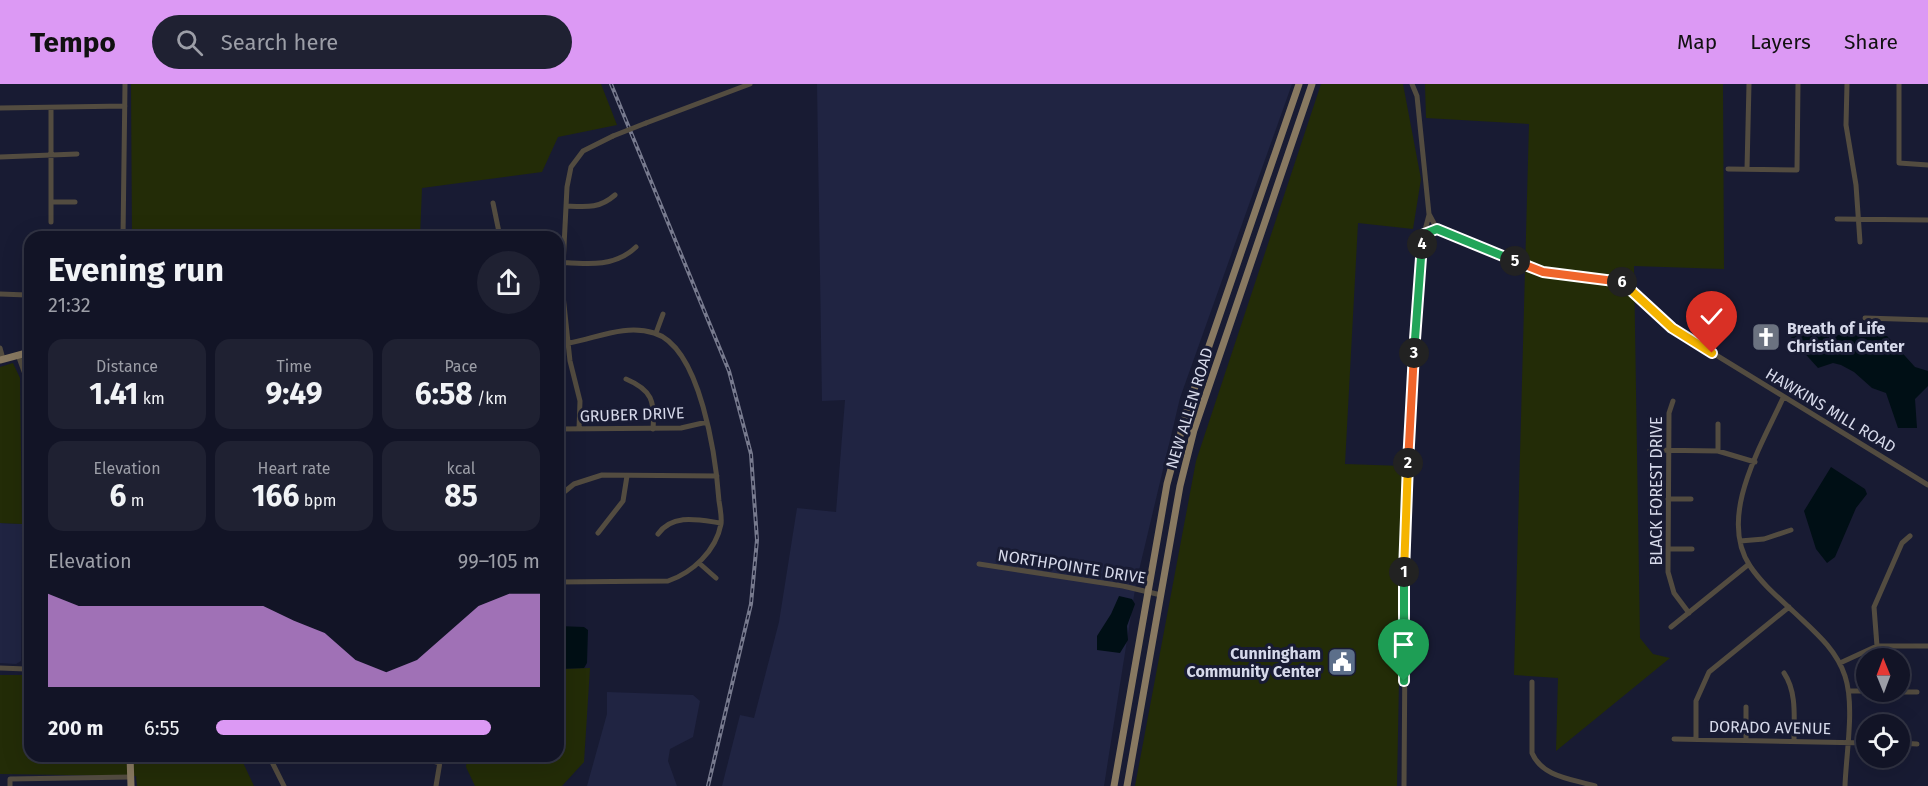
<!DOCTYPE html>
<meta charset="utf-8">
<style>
body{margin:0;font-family:"Fira Sans",sans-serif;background:#1f2132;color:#f1f3f6;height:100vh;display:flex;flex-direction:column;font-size:22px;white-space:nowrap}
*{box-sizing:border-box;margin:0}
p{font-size:20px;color:#9c9ea7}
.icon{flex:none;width:33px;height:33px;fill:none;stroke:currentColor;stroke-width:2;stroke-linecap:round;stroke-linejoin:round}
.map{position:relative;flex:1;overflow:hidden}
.panel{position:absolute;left:24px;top:147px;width:540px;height:531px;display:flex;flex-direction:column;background:#121426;border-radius:18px;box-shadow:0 6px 24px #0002,0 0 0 2px #313343}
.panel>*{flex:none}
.needle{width:39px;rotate:359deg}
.tools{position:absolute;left:1856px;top:564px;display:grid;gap:12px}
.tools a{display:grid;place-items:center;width:54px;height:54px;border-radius:50%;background:#121426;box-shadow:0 6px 24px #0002,0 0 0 2px #313343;font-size:30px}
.pin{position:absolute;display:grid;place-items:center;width:51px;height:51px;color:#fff;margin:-62px -26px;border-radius:50% 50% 50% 0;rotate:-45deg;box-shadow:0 0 6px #0007}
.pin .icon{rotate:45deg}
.km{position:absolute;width:30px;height:30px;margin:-15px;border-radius:50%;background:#222;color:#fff;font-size:16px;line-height:30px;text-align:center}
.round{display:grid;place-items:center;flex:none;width:63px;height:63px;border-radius:32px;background:#1f2132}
.overview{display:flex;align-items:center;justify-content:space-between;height:102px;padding:0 24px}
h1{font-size:33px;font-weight:700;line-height:45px}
.metrics{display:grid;grid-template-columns:repeat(3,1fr);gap:9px;height:102px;padding:6px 24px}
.metrics div{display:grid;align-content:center;border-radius:15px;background:#1f2132;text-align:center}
.metrics b{font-size:30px;font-weight:700}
.metrics small{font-size:16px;font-weight:400}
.metrics p{font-size:16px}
.chart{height:168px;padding:12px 24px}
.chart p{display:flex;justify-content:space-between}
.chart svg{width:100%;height:108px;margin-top:6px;fill:#dc99f4;opacity:.7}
ul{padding:0 24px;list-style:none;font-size:20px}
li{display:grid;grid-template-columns:96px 72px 1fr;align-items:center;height:45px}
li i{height:15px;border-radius:8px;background:#dc99f4}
header{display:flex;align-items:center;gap:36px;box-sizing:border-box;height:84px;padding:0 30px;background:#dc99f4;color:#111}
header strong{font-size:28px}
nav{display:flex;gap:33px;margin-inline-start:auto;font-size:21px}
.search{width:420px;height:54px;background:#1f2132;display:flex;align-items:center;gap:15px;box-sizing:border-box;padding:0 21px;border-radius:33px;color:#9c9ea7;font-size:22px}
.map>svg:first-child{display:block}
</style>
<header>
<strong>Tempo</strong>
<div class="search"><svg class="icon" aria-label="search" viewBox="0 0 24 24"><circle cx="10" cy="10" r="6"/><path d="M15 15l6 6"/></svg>Search here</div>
<nav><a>Map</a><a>Layers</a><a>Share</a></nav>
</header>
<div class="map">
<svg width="1928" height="702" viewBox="0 0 1928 702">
<rect width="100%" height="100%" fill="#181b33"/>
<path fill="#202442" d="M 817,0 L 1292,0 L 1180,314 L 1136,499 L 1104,702 L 722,702 L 740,631 L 754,634 L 779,538 L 797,424 L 836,428 L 845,316 L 822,317 Z
M 0,439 L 22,440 L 21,577 L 16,580 L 0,579 Z
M 607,608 L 693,611 L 700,617 L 693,653 L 670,665 L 668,677 L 677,702 L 587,702 L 607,630 Z"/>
<path fill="#232c07" d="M 131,0 L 601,0 L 617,41 L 558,53 L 542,88 L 422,104 L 420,153 L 132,153 Z
M 1321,0 L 1403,0 L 1421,95 L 1413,145 L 1358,139 L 1345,380 L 1403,382 L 1397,702 L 1135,702 L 1196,377 Z
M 1425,0 L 1723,0 L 1724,185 L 1634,182 L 1640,554 L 1653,570 L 1670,574 L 1556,667 L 1558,594 L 1514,591 L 1529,40 L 1426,34 Z
M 13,279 L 20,294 L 22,440 L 0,439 L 0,283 Z
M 590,584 L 584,678 L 562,702 L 475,702 L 466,683 L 467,672 L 558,672 L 558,585 Z
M 0,591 L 30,591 L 30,672 L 240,672 L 254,702 L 137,702 L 136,692 L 0,690 Z"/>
<path fill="#000f15" d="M 1794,250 L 1887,252 L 1915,283 L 1928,287 L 1928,302 L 1915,315 L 1917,344 L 1898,344 L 1886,309 L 1872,304 L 1854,288 L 1841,281 L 1833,279 L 1818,284 L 1791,254 Z
M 1831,383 L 1865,405 L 1867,410 L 1856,424 L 1835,473 L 1827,479 L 1816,465 L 1804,427 Z
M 1119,512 L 1132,515 L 1135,520 L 1127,542 L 1128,556 L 1120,569 L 1097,566 L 1097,552 L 1111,530 Z
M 558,542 L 584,543 L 588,546 L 587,579 L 584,584 L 558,585 Z"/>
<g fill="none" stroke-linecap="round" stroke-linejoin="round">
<path stroke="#534c40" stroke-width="5" d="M 1412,0 L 1417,12 L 1429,130 L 1437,145 L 1543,188 L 1625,199 L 1672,244 L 1928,401
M 1847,0 L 1846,41 L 1856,101 L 1860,158
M 1899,0 L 1899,79 L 1928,81
M 0,24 L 125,22
M 51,24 L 51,138
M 646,39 L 750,0
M 0,73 L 77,70
M 1728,85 L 1797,86 L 1798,0
M 1747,85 L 1749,0
M 52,118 L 75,118
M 493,119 L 500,153
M 566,122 C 586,123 599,125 615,111
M 1837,135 L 1928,136
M 1424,150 L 1429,131
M 123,153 L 125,0
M 558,178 C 586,180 614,184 636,163
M 0,210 L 27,211
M 1865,234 L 1928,236
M 656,249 L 663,230
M 0,264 L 3,275
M 626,295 C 652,306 655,317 653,345
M 1783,314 C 1762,361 1717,432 1750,482 C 1762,500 1779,514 1795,529 C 1815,548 1836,565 1845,592 C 1855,622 1846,670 1845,702
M 1673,317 L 1669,329 L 1668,488 L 1674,509 L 1689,529
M 558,345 L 681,344 L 707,338
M 579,345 L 580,317 L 570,277 L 562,202 L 567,103 L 571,83 L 583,67 L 613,52
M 1650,366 L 1718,367 L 1755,378
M 1718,367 L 1718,340
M 558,413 L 574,400 L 602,391 L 717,392
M 1668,415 L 1691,415
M 598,449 L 623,417 L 627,392
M 658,450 C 673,429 699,436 721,439
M 1740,457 L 1764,455 L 1791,446
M 1668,465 L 1692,465
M 699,479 L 716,494
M 979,480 L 1123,502 L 1161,511
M 558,498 L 668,497 C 692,489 716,467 721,440 C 722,433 720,424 719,417 C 716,375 701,263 654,249 C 625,240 597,254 569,259
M 1671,543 L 1749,480
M 1877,562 L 1874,523 L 1902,459 L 1910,452
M 1840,579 L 1877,562 L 1928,562
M 0,584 L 26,585 L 26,293 L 18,271
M 1784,589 C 1797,608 1794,634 1794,657
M 1532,598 L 1532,669 C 1542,693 1572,695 1595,702
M 1849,607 L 1866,607
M 1869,608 L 1917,608
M 1674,655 L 1866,659
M 1696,655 L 1696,617 L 1709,588 L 1789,523
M 1746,656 L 1746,623
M 1899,659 L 1917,660
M 269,672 L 284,702
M 415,672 L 440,679
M 10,702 L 10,695 L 131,693
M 436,702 L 441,672
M 1404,702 L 1406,419 L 1422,160 L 1424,150 L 1437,145"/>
<path stroke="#887961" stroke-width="7" d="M 0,276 L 30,268
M 130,672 L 131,702
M 1114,702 L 1167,400 L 1187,326 L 1299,0
M 1127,702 L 1180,402 L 1194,346 L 1312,0"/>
<g stroke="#777a8e" stroke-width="4">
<path id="rail" d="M 611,0 L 729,287 L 751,370 L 757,456 L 751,520 L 708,702"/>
</g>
<use href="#rail" stroke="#181b33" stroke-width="1.5" stroke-dasharray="4.5" stroke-linecap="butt"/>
<path stroke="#534c40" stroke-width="5" d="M 613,52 L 646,39"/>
</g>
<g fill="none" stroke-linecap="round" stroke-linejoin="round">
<g stroke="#fff" stroke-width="12">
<path id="split-1" d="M 1404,488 L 1404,597"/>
</g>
<g stroke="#fff" stroke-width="12">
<path id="split-2" d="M 1404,488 L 1408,379"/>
</g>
<g stroke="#fff" stroke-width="12">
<path id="split-3" d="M 1408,379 L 1414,269"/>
</g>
<g stroke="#fff" stroke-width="12">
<path id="split-4" d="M 1414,269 L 1422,160"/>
</g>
<g stroke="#fff" stroke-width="12">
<path id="split-5" d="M 1422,160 L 1424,150 L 1437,145 L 1515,177"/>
</g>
<g stroke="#fff" stroke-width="12">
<path id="split-6" d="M 1515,177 L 1543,188 L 1622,198"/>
</g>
<g stroke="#fff" stroke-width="12">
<path id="split-7" d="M 1622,198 L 1672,244 L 1712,269"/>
</g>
<use href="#split-1" stroke="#22a559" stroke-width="8"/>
<use href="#split-2" stroke="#f5b400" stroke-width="8"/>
<use href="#split-3" stroke="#f0652b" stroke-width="8"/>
<use href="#split-4" stroke="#22a559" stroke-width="8"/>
<use href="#split-5" stroke="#22a559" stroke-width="8"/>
<use href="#split-6" stroke="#f0652b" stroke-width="8"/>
<use href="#split-7" stroke="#f5b400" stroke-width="8"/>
</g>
<defs>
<g id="church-square" transform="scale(1.5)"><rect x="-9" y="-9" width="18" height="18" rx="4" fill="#6b7280" stroke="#181b33"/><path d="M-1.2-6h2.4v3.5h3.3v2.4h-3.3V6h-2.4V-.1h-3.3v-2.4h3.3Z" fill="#fff"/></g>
<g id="civic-square" transform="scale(1.5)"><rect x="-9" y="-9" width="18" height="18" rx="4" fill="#5c6f8a" stroke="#181b33"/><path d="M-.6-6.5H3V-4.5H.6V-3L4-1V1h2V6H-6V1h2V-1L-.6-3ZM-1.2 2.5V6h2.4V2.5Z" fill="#fff"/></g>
</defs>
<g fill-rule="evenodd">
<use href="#church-square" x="1766" y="253"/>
<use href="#civic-square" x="1342" y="578"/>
</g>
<g text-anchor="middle" stroke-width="6" stroke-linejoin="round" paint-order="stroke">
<g font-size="16" font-weight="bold" fill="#d6d9ea" stroke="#181b33" text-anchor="start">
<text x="1787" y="250">Breath of Life<tspan x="1787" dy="18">Christian Center</tspan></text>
<text x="1321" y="575" text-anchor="end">Cunningham<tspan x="1321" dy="18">Community Center</tspan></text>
</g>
<g font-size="16" fill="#d6d9ea" stroke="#181b33">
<text transform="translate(1189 324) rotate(-73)" y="6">NEW ALLEN ROAD</text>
<text transform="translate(1831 326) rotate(31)" y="6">HAWKINS MILL ROAD</text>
<text transform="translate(632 330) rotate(-2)" y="6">GRUBER DRIVE</text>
<text transform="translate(1656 407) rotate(-90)" y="6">BLACK FOREST DRIVE</text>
<text transform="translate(1072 482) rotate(9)" y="6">NORTHPOINTE DRIVE</text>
<text transform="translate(1770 643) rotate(1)" y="6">DORADO AVENUE</text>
</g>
</g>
</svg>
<div class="tools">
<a><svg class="needle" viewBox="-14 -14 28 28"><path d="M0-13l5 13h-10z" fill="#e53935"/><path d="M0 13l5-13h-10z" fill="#9c9ea7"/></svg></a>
<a><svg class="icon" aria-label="locate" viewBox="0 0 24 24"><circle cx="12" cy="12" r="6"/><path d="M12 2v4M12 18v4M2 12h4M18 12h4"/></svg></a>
</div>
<div class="pin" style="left:1404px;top:597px;background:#1e9e55"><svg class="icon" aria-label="arrive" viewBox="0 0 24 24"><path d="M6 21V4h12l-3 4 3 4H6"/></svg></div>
<div class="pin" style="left:1712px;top:269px;background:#d93025"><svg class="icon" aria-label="check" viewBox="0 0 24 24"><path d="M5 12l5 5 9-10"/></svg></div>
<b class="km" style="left:1404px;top:488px">1</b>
<b class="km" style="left:1408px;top:379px">2</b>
<b class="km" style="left:1414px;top:269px">3</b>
<b class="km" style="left:1422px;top:160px">4</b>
<b class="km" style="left:1515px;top:177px">5</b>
<b class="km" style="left:1622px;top:198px">6</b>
<section class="panel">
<div class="overview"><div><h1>Evening run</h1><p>21:32</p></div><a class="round"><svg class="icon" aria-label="share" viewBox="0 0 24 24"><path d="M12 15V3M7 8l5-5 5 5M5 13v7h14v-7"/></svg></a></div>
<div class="metrics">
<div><p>Distance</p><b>1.41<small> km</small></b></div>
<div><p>Time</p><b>9:49</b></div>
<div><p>Pace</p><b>6:58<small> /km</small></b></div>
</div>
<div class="metrics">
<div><p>Elevation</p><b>6<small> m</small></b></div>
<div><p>Heart rate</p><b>166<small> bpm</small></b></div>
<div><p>kcal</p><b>85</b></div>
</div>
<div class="chart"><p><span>Elevation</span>99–105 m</p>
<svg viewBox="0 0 160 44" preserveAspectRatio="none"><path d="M0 44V6L10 11L20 11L30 11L40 11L50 11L60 11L70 11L80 17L90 22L100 33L110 38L120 33L130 22L140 11L150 6L160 6V44z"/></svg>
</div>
<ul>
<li><b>200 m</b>6:55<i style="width:85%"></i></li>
</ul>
</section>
</div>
